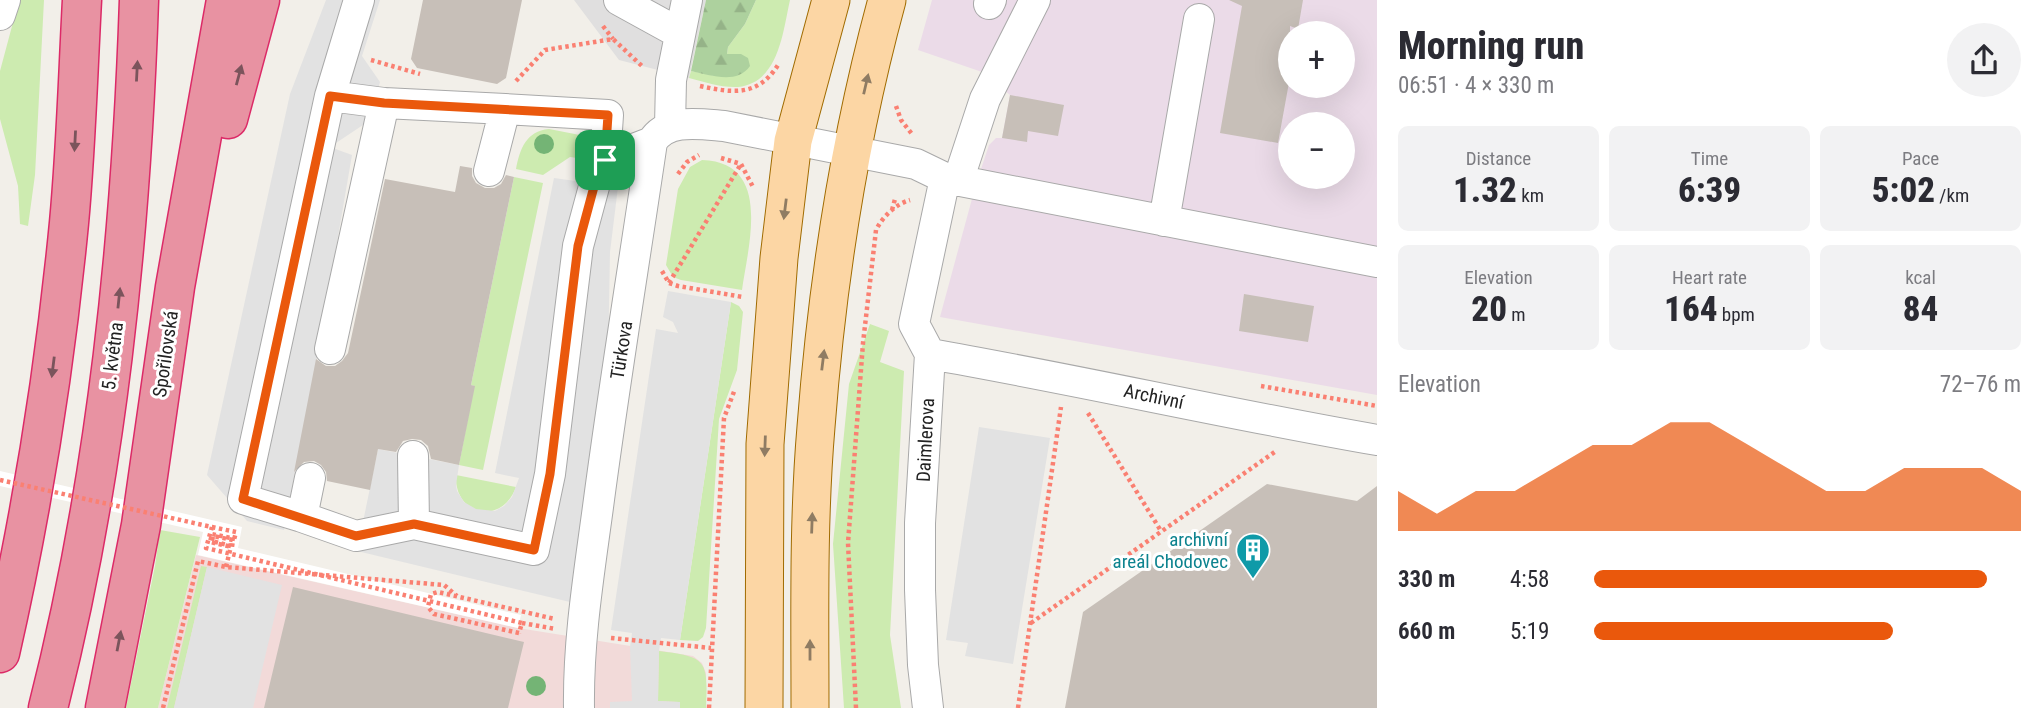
<!DOCTYPE html>
<meta charset="utf-8">
<style>
body{margin:0;font-family:"Roboto Condensed",sans-serif;background:#f2f2f3;color:#2b2b33;height:100vh;display:flex;flex-direction:column;font-size:26px;white-space:nowrap}
*{box-sizing:border-box;margin:0}
p{font-size:23px;color:#7c7c81}
.icon{flex:none;width:38px;height:38px;fill:none;stroke:currentColor;stroke-width:2;stroke-linecap:round;stroke-linejoin:round}
.map{position:relative;flex:1;overflow:hidden}
.drawer{display:flex;flex-direction:column;background:#fff;width:665px}
.drawer>*{flex:none}
.fabs{position:absolute;left:1278px;top:21px;display:grid;gap:14px}
.fabs a{display:grid;place-items:center;width:77px;height:77px;border-radius:50%;background:#fff;box-shadow:0 7px 28px #0002;font-size:35px}
.pin{position:absolute;display:grid;place-items:center;width:60px;height:60px;color:#fff;margin:-30px;border-radius:14px;box-shadow:0 4px 10px #0006}
.round{display:grid;place-items:center;flex:none;width:74px;height:74px;border-radius:37px;background:#f2f2f3}
.overview{display:flex;align-items:center;justify-content:space-between;height:119px;padding:0 21px}
h1{font-size:38px;font-weight:800;line-height:52px}
.stats{display:grid;grid-template-columns:repeat(3,1fr);gap:10px;height:119px;padding:7px 21px}
.stats div{display:grid;align-content:center;border-radius:10px;background:#f2f2f3;text-align:center}
.stats b{font-size:35px;font-weight:800}
.stats small{font-size:19px;font-weight:400}
.stats p{font-size:19px}
.chart{height:196px;padding:14px 21px}
.chart p{display:flex;justify-content:space-between}
.chart svg{width:100%;height:126px;margin-top:7px;fill:#ea580c;opacity:.7}
ul{padding:0 21px;list-style:none;font-size:23px}
li{display:grid;grid-template-columns:112px 84px 1fr;align-items:center;height:52px}
li i{height:18px;border-radius:9px;background:#ea580c}
main{display:flex;flex:1;min-height:0}
.map>svg:first-child{display:block}
</style>
<main>
<div class="map">
<svg width="1377" height="708" viewBox="0 0 1377 708">
<defs>
<pattern id="forest-firs" width="22" height="20" patternUnits="userSpaceOnUse" patternTransform="scale(1.75)"><rect width="22" height="20" fill="#add19e"/><path d="M5 1l3.5 6h-7zM16 11l3.5 6h-7z" fill="#95b388"/></pattern>
</defs>
<rect width="100%" height="100%" fill="#f2efe9"/>
<path fill="#e0dfdf" d="M 574,0 L 706,0 L 689,78 L 619,60 Z"/>
<path fill="#f2dad9" d="M 196,555 L 518,628 L 693,656 L 702,663 L 706,673 L 706,708 L 158,708 Z"/>
<path fill="#ebdbe8" fill-rule="evenodd" d="M 932,0 L 1377,0 L 1377,395 L 940,317 L 976,184 L 989,145 L 996,138 L 1002,138 L 1010,95 L 982,72 L 918,50 ZM 1290,33 L 1342,33 L 1342,86 L 1290,86 ZM 1290,124 L 1342,124 L 1342,177 L 1290,177 Z"/>
<path fill="#cdebb0" d="M 19,0 L 44,0 L 35,175 L 28,226 L 20,224 L 18,186 L 0,119 L 0,71 Z
M 756,0 L 790,0 C 783,31 779,83 738,87 C 722,88 705,82 689,78 L 691,71 L 716,76 L 741,55 L 727,54 L 728,47 L 745,24 Z
M 549,129 L 585,136 L 587,153 L 584,159 L 570,157 L 543,175 L 516,169 C 520,149 526,131 549,129 Z
M 702,160 C 773,162 748,246 742,290 L 681,280 L 673,277 L 666,265 L 678,189 L 690,167 Z
M 514,177 L 543,183 L 483,470 L 459,465 L 474,386 L 471,385 Z
M 731,302 L 739,306 L 743,312 L 737,370 L 719,419 L 706,628 L 703,637 L 698,641 L 680,640 Z
M 870,324 L 889,331 L 880,362 L 904,371 L 890,635 L 901,708 L 844,708 L 833,544 L 849,384 Z
M 456,475 L 516,487 C 502,526 454,516 456,475 Z
M 160,530 L 200,537 L 158,708 L 126,708 L 155,566 Z
M 201,566 L 207,567 L 174,708 L 167,708 Z
M 659,651 C 707,657 708,660 706,708 L 680,708 L 679,702 L 658,701 Z"/>
<path fill="url(#forest-firs)" d="M 706,0 L 756,0 L 745,24 L 728,47 L 727,54 L 741,54 L 748,58 L 750,66 C 737,85 710,75 691,71 Z"/>
<path fill="#e2e2e2" d="M 326,0 L 380,0 L 362,56 L 380,82 L 369,121 L 330,147 L 352,155 L 319,347 L 284,530 L 247,521 L 207,475 L 290,94 Z
M 554,178 L 618,187 L 610,252 L 608,362 L 570,602 L 357,551 L 378,449 L 459,465 L 456,485 L 457,491 L 464,502 L 476,509 L 495,511 L 504,506 L 512,497 L 519,478 L 495,473 Z
M 668,291 L 731,302 L 680,640 L 661,638 L 659,651 L 658,701 L 680,702 L 680,708 L 610,708 L 610,702 L 632,701 L 630,647 L 632,633 L 611,630 L 656,329 L 678,333 L 673,322 L 663,317 Z
M 979,427 L 1050,438 L 1013,664 L 965,656 L 968,643 L 946,640 Z
M 207,567 L 282,585 L 253,708 L 174,708 Z"/>
<path fill="#fff" d="M 0,471 L 242,527 L 238,548 L 521,615 L 518,628 L 198,555 L 203,532 L 0,486 Z"/>
<path fill="#c7bfb8" d="M 423,0 L 522,0 L 506,78 L 497,84 L 417,68 L 411,59 Z
M 1229,0 L 1303,0 L 1298,29 L 1290,26 L 1290,77 L 1278,143 L 1220,133 L 1242,6 Z
M 1010,95 L 1064,105 L 1058,136 L 1028,131 L 1027,142 L 1002,138 Z
M 460,166 L 472,168 L 472,176 L 476,183 L 485,188 L 494,188 L 501,184 L 506,175 L 514,177 L 471,385 L 475,386 L 459,465 L 431,459 L 428,446 L 421,440 L 412,439 L 403,441 L 396,452 L 378,449 L 370,490 L 327,481 L 326,472 L 321,465 L 314,461 L 304,462 L 294,472 L 316,359 L 326,366 L 335,366 L 342,361 L 348,353 L 385,179 L 455,192 Z
M 1244,294 L 1314,306 L 1308,342 L 1239,331 Z
M 1267,484 L 1357,501 L 1377,486 L 1377,708 L 1065,708 L 1083,612 Z
M 293,587 L 524,642 L 508,708 L 264,708 Z"/>
<g fill="none" stroke-linecap="round" stroke-linejoin="round">
<g stroke="#a9a9a9" stroke-width="32">
<path id="minor" d="M 619,0 L 679,33
M 989,4 L 991,0
M 0,15 L 5,0
M 330,96 L 384,103
M 670,126 L 671,80 L 687,0
M 489,171 L 505,109 L 608,115 L 605,160
M 958,181 L 985,99 L 1035,0
M 1164,221 L 1199,19
M 330,349 L 384,103 L 505,109
M 930,354 C 1079,380 1227,414 1377,440
M 413,456 L 414,524 L 534,550 L 550,474 L 578,246 L 595,183 L 605,160 L 652,142
M 310,478 L 302,517 L 356,536 L 414,524
M 302,517 L 243,499 L 330,96 L 359,0
M 579,708 C 578,640 589,574 598,507 C 614,385 634,264 652,142 C 666,118 699,124 724,126 L 916,164 L 945,178 L 1377,262
M 928,708 L 923,665 L 920,590 L 920,523 L 930,354 L 914,324 L 945,178"/>
</g>
<g stroke="#a06b00" stroke-width="39">
<path id="major" d="M 764,708 L 765,444 L 779,258 L 793,141 L 831,0
M 810,708 C 810,615 808,520 816,427 C 827,283 849,139 887,0"/>
</g>
<g stroke="#dc2a67" stroke-width="41">
<path id="highway" d="M 228,119 L 260,0
M 0,653 C 32,512 55,368 69,223 C 76,149 78,74 82,0
M 48,708 C 107,477 131,238 139,0
M 105,708 L 141,525 L 175,287 L 226,0"/>
</g>
<path stroke="#fa8072" stroke-width="4.5" stroke-dasharray="3.5 3.5" stroke-linecap="butt" d="M 603,26 L 613,39
M 371,60 L 420,74
M 516,81 L 545,50 L 613,39 L 643,67
M 700,86 C 732,93 758,97 778,65
M 896,106 L 901,120 L 912,134
M 721,158 L 741,164 L 753,187
M 678,174 L 687,162 L 699,155
M 892,210 L 895,199
M 662,271 L 669,283 L 678,286 L 743,297
M 669,283 L 741,164
M 1261,386 L 1377,406
M 1088,413 L 1161,531
M 212,527 L 236,532 L 234,540
M 226,567 L 231,546 L 212,541 L 213,536 L 233,540 L 232,547 L 210,542 L 212,534 L 235,539
M 522,623 L 556,629
M 1031,623 L 1276,451
M 519,633 L 434,614 L 428,607 L 431,594 L 438,592 L 555,619
M 611,638 L 711,648
M 163,708 L 198,561 L 226,567 L 444,585 L 457,596
M 709,708 L 724,418 L 735,389
M 856,708 L 848,543 L 863,343 L 876,230 C 883,216 896,204 910,200
M 1018,708 L 1061,407"/>
<use href="#minor" stroke="#fff" stroke-width="30"/>
<use href="#major" stroke="#fcd6a4" stroke-width="37"/>
<use href="#highway" stroke="#e892a2" stroke-width="38"/>
<path stroke="#fa8072" stroke-width="4.5" stroke-dasharray="3.5 3.5" stroke-linecap="butt" d="M 0,480 L 212,527 L 206,548 L 522,623 L 519,633"/>
</g>
<g fill="#74b475">
<circle cx="544" cy="144" r="10"/>
<circle cx="536" cy="686" r="10"/>
</g>
<defs><path id="oneway-solid" d="M-6-.8H1V-3.2L6.5 0L1 3.2V.8H-6Z" transform="scale(1.75)"/></defs>
<g fill="#7b545c">
<use href="#oneway-solid" transform="translate(137 71) rotate(-87)"/>
<use href="#oneway-solid" transform="translate(239 75) rotate(-75)"/>
<use href="#oneway-solid" transform="translate(75 141) rotate(93)"/>
<use href="#oneway-solid" transform="translate(119 298) rotate(-84)"/>
<use href="#oneway-solid" transform="translate(53 367) rotate(97)"/>
<use href="#oneway-solid" transform="translate(119 641) rotate(-79)"/>
</g>
<g fill="#8f7c63">
<use href="#oneway-solid" transform="translate(866 84) rotate(-77)"/>
<use href="#oneway-solid" transform="translate(785 209) rotate(97)"/>
<use href="#oneway-solid" transform="translate(823 360) rotate(-83)"/>
<use href="#oneway-solid" transform="translate(765 446) rotate(92)"/>
<use href="#oneway-solid" transform="translate(812 523) rotate(-88)"/>
<use href="#oneway-solid" transform="translate(810 650) rotate(-90)"/>
</g>
<g fill="none" stroke-linecap="round" stroke-linejoin="round">
<g stroke="#fff" stroke-width="14">
<path id="route" d="M 330,96 L 384,103 L 608,115 L 605,160 L 595,183 L 578,246 L 550,474 L 534,550 L 414,524 L 356,536 L 243,499 Z"/>
</g>
<use href="#route" stroke="#ea580c" stroke-width="9"/>
</g>
<defs>
<g id="building-pin" transform="scale(1.75)"><path d="M0 17L-7.5 6A9.5 9.5 0 1 1 7.5 6Z" fill="#0f9aa8" stroke="#fff"/><path d="M-4-6H4V6H1V3H-1V6H-4ZM-2.5-4.3h1.7v1.8h-1.7ZM.8-4.3h1.7v1.8H.8ZM-2.5-1h1.7V.8h-1.7ZM.8-1h1.7V.8H.8Z" fill="#fff"/></g>
</defs>
<g fill-rule="evenodd">
<use href="#building-pin" x="1253" y="550"/>
</g>
<g text-anchor="middle" stroke-width="6" stroke-linejoin="round" paint-order="stroke">
<g font-size="19" fill="#222" stroke="#fff">
<text transform="translate(621 350) rotate(-81)" y="7">Türkova</text>
<text transform="translate(165 354) rotate(-82)" y="7">Spořilovská</text>
<text transform="translate(112 356) rotate(-83)" y="7">5. května</text>
<text transform="translate(1154 396) rotate(12)" y="7">Archivní</text>
<text transform="translate(925 440) rotate(-87)" y="7">Daimlerova</text>
</g>
<g font-size="19" fill="#0d838f" stroke="#fff" text-anchor="end">
<text x="1228" y="546">archivní<tspan x="1228" dy="22">areál Chodovec</tspan></text>
</g>
</g>
</svg>
<div class="fabs">
<a>+</a>
<a>−</a>
</div>
<div class="pin" style="left:605px;top:160px;background:#1e9e55"><svg class="icon" aria-label="arrive" viewBox="0 0 24 24"><path d="M6 21V4h12l-3 4 3 4H6"/></svg></div>
</div>
<section class="drawer">
<div class="overview"><div><h1>Morning run</h1><p>06:51 · 4 × 330 m</p></div><a class="round"><svg class="icon" aria-label="share" viewBox="0 0 24 24"><path d="M12 15V3M7 8l5-5 5 5M5 13v7h14v-7"/></svg></a></div>
<div class="stats">
<div><p>Distance</p><b>1.32<small> km</small></b></div>
<div><p>Time</p><b>6:39</b></div>
<div><p>Pace</p><b>5:02<small> /km</small></b></div>
</div>
<div class="stats">
<div><p>Elevation</p><b>20<small> m</small></b></div>
<div><p>Heart rate</p><b>164<small> bpm</small></b></div>
<div><p>kcal</p><b>84</b></div>
</div>
<div class="chart"><p><span>Elevation</span>72–76 m</p>
<svg viewBox="0 0 160 44" preserveAspectRatio="none"><path d="M0 44V30L10 38L20 30L30 30L40 22L50 14L60 14L70 6L80 6L90 14L100 22L110 30L120 30L130 22L140 22L150 22L160 30V44z"/></svg>
</div>
<ul>
<li><b>330 m</b>4:58<i style="width:92%"></i></li>
<li><b>660 m</b>5:19<i style="width:70%"></i></li>
</ul>
</section>
</main>
